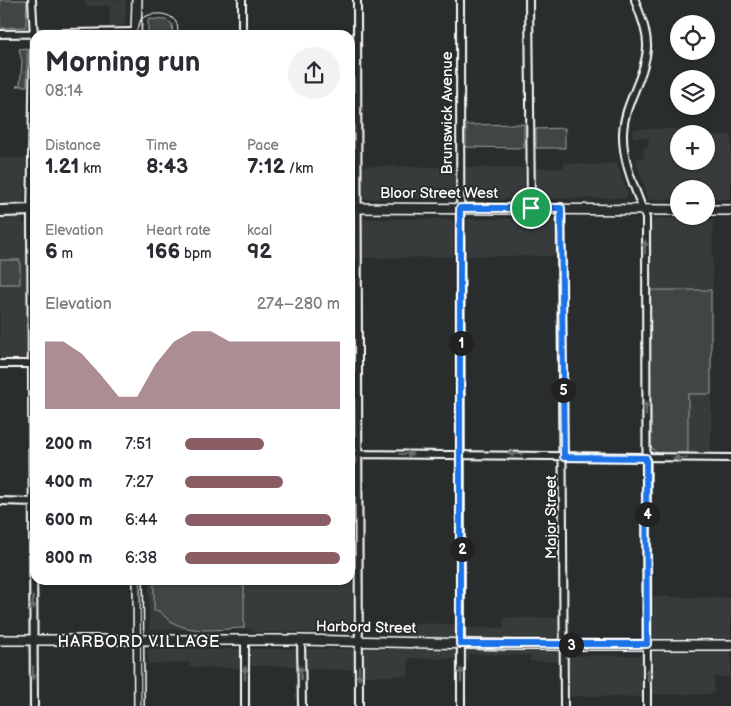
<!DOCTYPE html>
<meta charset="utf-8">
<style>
body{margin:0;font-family:"Balsamiq Sans",sans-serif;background:#f2f2f3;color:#2b2b33;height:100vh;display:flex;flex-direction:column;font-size:19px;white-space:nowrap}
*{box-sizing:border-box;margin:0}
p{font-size:16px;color:#7c7c81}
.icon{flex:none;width:28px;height:28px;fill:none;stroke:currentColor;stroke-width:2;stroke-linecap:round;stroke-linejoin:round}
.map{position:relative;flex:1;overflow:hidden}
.details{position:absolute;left:30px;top:30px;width:325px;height:555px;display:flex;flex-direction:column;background:#fff;border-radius:15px;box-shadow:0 1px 4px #0004}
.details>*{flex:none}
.fabs{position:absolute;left:670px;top:15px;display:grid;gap:10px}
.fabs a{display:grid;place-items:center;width:45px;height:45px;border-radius:50%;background:#fff;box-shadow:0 1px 4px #0004;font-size:25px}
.pin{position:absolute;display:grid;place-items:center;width:42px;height:42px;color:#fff;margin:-21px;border:2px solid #fff;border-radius:50%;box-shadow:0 1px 5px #0007}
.km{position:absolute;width:25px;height:25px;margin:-12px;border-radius:50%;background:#222;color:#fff;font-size:14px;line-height:25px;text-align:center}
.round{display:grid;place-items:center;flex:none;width:52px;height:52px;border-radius:26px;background:#f2f2f3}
.headline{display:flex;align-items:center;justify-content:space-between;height:85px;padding:0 15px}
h1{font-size:28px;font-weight:800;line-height:38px}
.metrics{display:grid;grid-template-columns:repeat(3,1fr);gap:8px;height:85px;padding:5px 15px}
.metrics div{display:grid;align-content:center}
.metrics b{font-size:21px;font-weight:800}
.metrics small{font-size:14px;font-weight:400}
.metrics p{font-size:14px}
.chart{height:140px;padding:10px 15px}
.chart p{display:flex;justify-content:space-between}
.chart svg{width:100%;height:90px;margin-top:5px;fill:#8a5d65;opacity:.7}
ul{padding:0 15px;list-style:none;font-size:16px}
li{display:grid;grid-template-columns:80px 60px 1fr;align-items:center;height:38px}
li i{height:12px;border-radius:6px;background:#8a5d65}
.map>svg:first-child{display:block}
</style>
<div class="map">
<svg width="731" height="706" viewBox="0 0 731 706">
<rect width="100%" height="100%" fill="#2a2d2e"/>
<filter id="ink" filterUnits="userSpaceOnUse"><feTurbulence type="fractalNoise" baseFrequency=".02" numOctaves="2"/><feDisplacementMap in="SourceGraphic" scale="10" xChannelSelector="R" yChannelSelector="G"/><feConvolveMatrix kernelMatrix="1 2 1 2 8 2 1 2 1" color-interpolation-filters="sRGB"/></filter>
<g filter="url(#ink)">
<path fill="#373a3b" d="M 85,0 L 126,0 L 125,25 L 110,27 L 110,6 L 85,6 Z
M 633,129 L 698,129 L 698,134 L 679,134 L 679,161 L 706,161 L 706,135 L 731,135 L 731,199 L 706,199 L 706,189 L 679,189 L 679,199 L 649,200 L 635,159 L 644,157 L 643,149 L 649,144 L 649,138 L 633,137 Z
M 0,158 L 26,158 L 23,223 L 35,223 L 35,364 L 0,364 Z
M 616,162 L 628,194 L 626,198 L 536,199 L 536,168 L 563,168 L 564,163 L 598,165 Z
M 362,166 L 455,167 L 454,198 L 364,199 L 362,196 Z
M 465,167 L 524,168 L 524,199 L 467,199 L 465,195 Z
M 555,218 L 557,221 L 557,256 L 466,256 L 467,219 Z
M 655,218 L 713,220 L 711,454 L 656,454 L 651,448 L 651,224 Z
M 363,219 L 451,219 L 454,222 L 454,257 L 363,258 Z
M 350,370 L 352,372 L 352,633 L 253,632 L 252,629 L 244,628 L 149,630 L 149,580 L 350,580 Z
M 648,596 L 731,598 L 731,677 L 714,677 L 714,694 L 653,694 L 653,657 Z
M 504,618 L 559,618 L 559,662 L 530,661 L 530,656 L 469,654 L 469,660 L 409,658 L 408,676 L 354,676 L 353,670 L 302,669 L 302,666 L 242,666 L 242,668 L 190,667 L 190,663 L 148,664 L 148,649 L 407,649 L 409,623 L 449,624 L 473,628 L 504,628 Z
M 571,655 L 641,656 L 642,697 L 570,696 L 569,657 Z"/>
<path fill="#414445" stroke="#a0a2a2" d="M 0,0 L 27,0 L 26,27 L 0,28 Z
M 148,19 L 166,20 L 172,24 L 173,35 L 148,35 Z
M 27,48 L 27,86 L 16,86 L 20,85 L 22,61 L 19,49 Z
M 524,124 L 524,148 L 466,147 L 466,125 Z
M 565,128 L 565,148 L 536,148 L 536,129 Z
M 0,260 L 20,260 L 20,284 L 0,284 Z
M 650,290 L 711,290 L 711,394 L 688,394 L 688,453 L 657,453 L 651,447 Z
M 154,580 L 244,580 L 244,628 C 215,629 180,637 160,611 L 154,611 Z"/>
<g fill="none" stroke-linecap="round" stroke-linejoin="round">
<g stroke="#fff" stroke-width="10">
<path id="street" d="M 32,0 L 34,38 L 31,219 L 34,706
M 242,0 L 242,35
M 357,0 L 359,706
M 460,0 L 461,706
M 529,0 L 531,207
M 635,0 C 640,15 648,32 647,48 C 645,78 624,103 623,133 C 622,162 636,191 646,218 L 647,706
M 0,34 L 136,32
M 561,207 L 564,706
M 0,364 L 35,364
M 357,454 L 731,458
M 0,501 L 35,502
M 245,640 L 245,706
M 301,640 L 302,706"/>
</g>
<g stroke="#fff" stroke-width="12">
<path id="secondary" d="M 136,35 L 137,0
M 350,208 L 679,210
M 706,210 L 731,210
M 138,580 L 139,706
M 0,640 L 301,640 L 516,645 L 731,645"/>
</g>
<g stroke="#fff" stroke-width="14">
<path id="primary" d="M 0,211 L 35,210"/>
</g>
<use href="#street" stroke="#2a2d2e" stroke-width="6"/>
<use href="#secondary" stroke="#2a2d2e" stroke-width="9"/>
<use href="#primary" stroke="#2a2d2e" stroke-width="10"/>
<path stroke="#fff" stroke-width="1" d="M 135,35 L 141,19 C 155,9 183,13 177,35
M 140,580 L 141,706"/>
</g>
<defs><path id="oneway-solid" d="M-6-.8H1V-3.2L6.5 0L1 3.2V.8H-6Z" transform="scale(1.25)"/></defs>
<g fill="#6a6c6d">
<use href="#oneway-solid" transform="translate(645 247) rotate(-90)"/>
<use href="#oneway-solid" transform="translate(646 409) rotate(-90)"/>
<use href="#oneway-solid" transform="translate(406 454)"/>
<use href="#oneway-solid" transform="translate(515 454) rotate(-179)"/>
<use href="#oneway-solid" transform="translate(680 458) rotate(180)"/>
<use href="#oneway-solid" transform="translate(33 603) rotate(90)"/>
<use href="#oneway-solid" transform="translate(33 673) rotate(89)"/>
<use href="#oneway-solid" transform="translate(245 673) rotate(-90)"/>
<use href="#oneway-solid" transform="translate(301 673) rotate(-91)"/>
<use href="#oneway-solid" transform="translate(359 673) rotate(90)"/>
<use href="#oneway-solid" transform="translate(461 675) rotate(-90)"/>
<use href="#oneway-solid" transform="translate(648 675) rotate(-89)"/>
</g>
</g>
<g fill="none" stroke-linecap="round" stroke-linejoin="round" filter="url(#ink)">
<g stroke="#fff" stroke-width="10">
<path id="route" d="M 460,208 L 561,208 L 564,457 L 646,458 L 647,644 L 460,644 Z"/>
</g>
<use href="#route" stroke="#1a73e8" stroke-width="6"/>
</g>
<g text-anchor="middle" stroke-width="4" stroke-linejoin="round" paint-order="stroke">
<g font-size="15" fill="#fff" stroke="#2a2d2e">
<text transform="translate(447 113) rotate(-90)" y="5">Brunswick Avenue</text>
<text x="439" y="198">Bloor Street West</text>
<text transform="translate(551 517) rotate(-90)" y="5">Major Street</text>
<text transform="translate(366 627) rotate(1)" y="5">Harbord Street</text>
</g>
<g font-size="16" letter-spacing="1" fill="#fff" stroke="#2a2d2e">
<text x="139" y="647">HARBORD VILLAGE</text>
</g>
</g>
</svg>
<div class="fabs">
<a><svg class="icon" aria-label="locate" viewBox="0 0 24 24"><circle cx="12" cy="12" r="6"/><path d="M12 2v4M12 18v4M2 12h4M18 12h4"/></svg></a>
<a><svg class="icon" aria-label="layers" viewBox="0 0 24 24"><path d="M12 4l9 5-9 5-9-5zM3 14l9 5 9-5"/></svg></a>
<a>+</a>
<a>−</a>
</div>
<div class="pin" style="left:531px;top:208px;background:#1e9e55"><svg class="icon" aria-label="arrive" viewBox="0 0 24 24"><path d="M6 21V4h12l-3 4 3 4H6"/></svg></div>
<b class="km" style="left:461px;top:343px">1</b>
<b class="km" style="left:462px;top:549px">2</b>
<b class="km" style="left:571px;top:645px">3</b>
<b class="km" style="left:647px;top:514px">4</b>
<b class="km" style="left:563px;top:390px">5</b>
<section class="details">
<div class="headline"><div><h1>Morning run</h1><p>08:14</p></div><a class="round"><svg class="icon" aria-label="share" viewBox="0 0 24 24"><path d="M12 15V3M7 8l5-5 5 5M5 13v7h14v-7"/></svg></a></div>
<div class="metrics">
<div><p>Distance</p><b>1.21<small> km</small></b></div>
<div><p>Time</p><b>8:43</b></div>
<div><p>Pace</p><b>7:12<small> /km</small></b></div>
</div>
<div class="metrics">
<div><p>Elevation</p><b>6<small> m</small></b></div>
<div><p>Heart rate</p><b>166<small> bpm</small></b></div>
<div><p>kcal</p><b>92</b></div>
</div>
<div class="chart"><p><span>Elevation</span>274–280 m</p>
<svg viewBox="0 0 160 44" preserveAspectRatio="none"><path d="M0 44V11L10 11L20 17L30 27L40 38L50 38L60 22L70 11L80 6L90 6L100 11L110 11L120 11L130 11L140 11L150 11L160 11V44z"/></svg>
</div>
<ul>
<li><b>200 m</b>7:51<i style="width:51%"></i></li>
<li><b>400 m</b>7:27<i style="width:63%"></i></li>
<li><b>600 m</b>6:44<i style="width:94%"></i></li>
<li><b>800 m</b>6:38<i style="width:100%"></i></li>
</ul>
</section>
</div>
